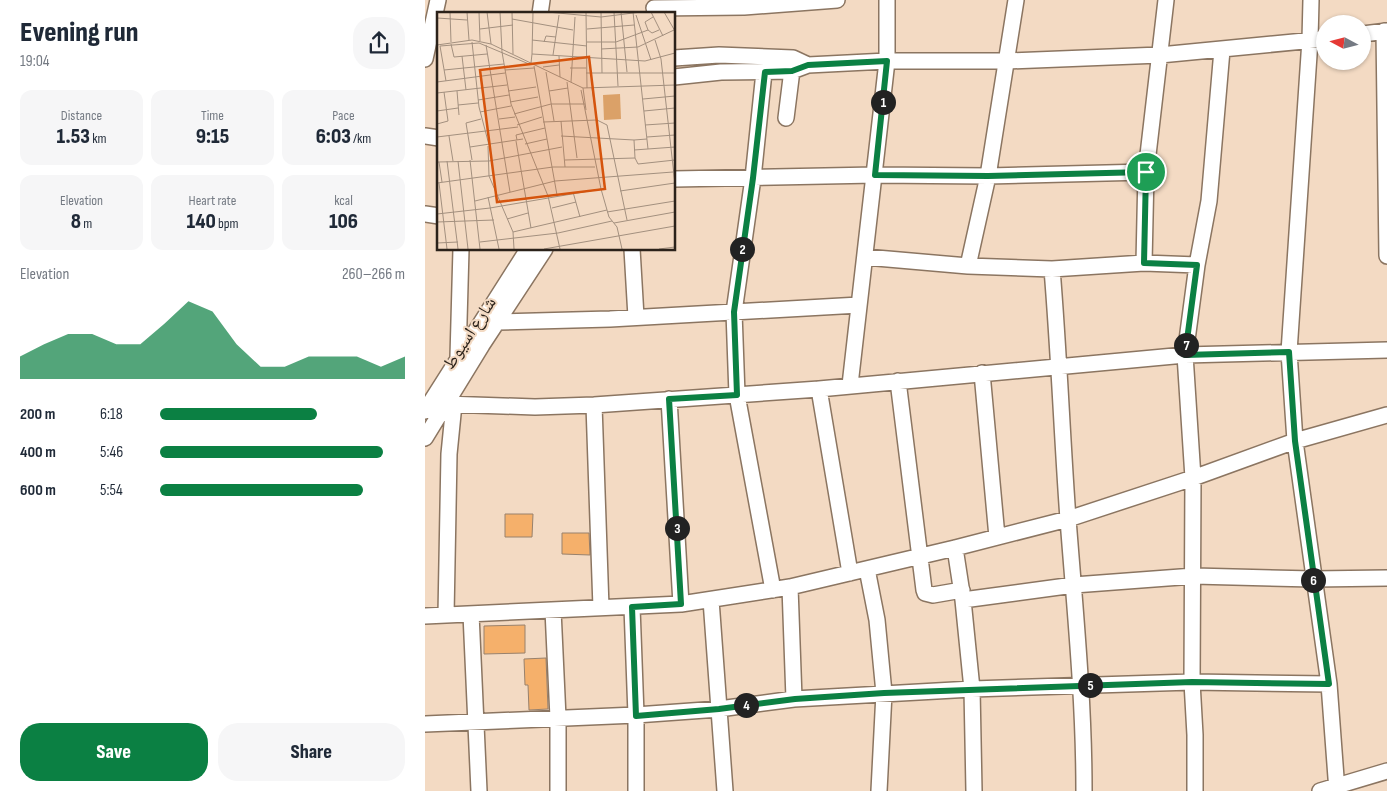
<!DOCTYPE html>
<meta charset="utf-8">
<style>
body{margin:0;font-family:"Sofia Sans Condensed","Noto Naskh Arabic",sans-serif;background:#f6f6f7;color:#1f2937;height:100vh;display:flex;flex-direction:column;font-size:19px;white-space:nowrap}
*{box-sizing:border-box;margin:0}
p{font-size:16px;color:#747a83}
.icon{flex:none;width:28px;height:28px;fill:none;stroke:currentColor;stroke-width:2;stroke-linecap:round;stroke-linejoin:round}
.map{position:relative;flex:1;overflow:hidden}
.drawer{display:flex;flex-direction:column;background:#fff;width:425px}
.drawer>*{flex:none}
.needle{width:32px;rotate:277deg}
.buttons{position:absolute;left:891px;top:15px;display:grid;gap:10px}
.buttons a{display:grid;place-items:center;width:55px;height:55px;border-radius:50%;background:#fff;box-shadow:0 1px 4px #0004;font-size:25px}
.pin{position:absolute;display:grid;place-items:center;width:42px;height:42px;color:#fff;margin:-21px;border:2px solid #fff;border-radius:50%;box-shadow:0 1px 5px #0007}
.km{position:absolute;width:25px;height:25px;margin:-12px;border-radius:50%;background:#222;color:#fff;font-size:14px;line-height:25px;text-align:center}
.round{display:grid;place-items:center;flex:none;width:52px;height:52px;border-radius:20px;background:#f6f6f7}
.overview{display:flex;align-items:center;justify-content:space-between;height:85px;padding:0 20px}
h1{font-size:28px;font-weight:800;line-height:38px}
.figures{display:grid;grid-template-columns:repeat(3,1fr);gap:8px;height:85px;padding:5px 20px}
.figures div{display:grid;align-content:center;border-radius:12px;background:#f6f6f7;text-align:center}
.figures b{font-size:21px;font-weight:800}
.figures small{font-size:14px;font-weight:400}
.figures p{font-size:14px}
.chart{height:140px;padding:10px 20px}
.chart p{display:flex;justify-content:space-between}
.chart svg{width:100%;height:90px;margin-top:5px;fill:#0b8043;opacity:.7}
.button{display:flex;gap:10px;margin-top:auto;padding:10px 20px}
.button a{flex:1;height:58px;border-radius:20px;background:#0b8043;color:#fff;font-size:20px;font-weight:800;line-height:58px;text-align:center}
.button a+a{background:#f6f6f7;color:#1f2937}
ul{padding:0 20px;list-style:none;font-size:16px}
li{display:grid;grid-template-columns:80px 60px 1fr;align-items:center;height:38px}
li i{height:12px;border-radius:6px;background:#0b8043}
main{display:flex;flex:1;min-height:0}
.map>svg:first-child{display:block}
</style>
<main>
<section class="drawer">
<div class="overview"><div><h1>Evening run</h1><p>19:04</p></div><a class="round"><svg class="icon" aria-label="share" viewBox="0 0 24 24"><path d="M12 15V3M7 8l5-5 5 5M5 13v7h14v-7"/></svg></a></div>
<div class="figures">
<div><p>Distance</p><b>1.53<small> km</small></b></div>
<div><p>Time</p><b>9:15</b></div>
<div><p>Pace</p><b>6:03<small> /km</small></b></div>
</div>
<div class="figures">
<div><p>Elevation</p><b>8<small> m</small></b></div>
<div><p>Heart rate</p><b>140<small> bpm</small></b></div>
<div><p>kcal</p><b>106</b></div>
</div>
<div class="chart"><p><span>Elevation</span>260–266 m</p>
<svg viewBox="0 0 160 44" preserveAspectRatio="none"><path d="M0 44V33L10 27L20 22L30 22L40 27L50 27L60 17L70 6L80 11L90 27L100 38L110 38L120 33L130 33L140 33L150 38L160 33V44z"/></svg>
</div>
<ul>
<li><b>200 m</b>6:18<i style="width:64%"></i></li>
<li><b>400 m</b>5:46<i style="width:91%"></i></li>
<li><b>600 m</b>5:54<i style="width:83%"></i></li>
</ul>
<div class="button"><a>Save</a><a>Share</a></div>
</section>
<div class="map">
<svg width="962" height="791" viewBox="0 0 962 791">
<rect width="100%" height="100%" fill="#f3dac3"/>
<path fill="#f5b06b" stroke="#98816c" d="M 80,514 L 108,514 L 107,537 L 80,537 Z
M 137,533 L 164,533 L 165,555 L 137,554 Z
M 100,625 L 100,653 L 59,654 L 59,626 Z
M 121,658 L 123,709 L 104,710 L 103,685 L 100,685 L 99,659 Z"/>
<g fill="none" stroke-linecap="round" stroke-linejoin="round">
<g stroke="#8b7561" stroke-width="18">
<path id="minor" d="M 886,0 L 885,40 L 864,352 L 870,441 L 904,684 L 912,791
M 229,8 L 319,7 L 412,0
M 115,14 L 117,0
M 959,31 L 962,256
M 938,34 L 962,31
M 249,58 L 294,55 L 368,58 L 383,65
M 0,59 L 13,0
M 339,72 L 328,178 L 309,312 L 312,395 L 348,590
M 249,77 L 296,72 L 367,71 L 383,65 L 462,61 L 582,61 L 735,55 L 900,39
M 361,118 L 368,62
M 0,136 L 14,138
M 249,179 L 450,175 L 563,176 L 721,172
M 0,214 L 14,216
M 207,249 L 211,317
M 440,257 L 543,266 L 627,269 L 719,263 L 772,265
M 719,263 L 721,172 L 741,0
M 543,266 L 563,176 L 591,0
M 627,269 C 634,353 637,436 643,519 C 650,610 659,700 659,791
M 73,322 L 185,319 L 434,305
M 33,357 L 36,249
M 557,373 L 572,537
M 473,381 L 499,590 L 500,593 L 508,595 L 537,590
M 425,385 L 462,61 L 462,0
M 394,389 L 425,573
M 244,399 L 256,604
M 20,404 L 110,407 L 169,405 L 394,389 L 760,355 L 962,350
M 169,405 L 176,608
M 0,411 L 103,249
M 0,438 L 57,345 L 120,249
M 530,548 L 538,600 L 547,689 L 549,791
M 442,569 L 452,620 L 459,693 L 454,791
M 365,587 L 369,699
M 286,600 L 300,791
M 538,600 L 649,585 L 769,576 L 888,579 L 962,578
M 207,607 L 211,715 L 211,791
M 128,610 L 133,718 L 133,791
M 46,614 L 54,791
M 21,615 L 24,454 L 29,404
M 0,616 L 256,604 L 365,587 L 530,548 L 643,519 L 768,478 L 870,441 L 962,415
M 0,724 L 211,715 L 294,709 L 369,699 L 547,689 L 767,682 L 904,684
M 770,791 L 770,735 L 767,682 L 768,478 L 760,355 L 772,265 L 784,201 L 797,50
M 895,791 L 962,771"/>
</g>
<use href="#minor" stroke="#fff" stroke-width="15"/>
</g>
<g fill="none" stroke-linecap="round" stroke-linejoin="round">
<g stroke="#fff" stroke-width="10">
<path id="route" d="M 462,61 L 450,175 L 563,176 L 721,172 L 719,263 L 772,265 L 760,355 L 864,352 L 870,441 L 904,684 L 767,682 L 459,693 L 370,699 L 294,709 L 211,716 L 207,607 L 256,604 L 244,399 L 312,395 L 309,312 L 328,178 L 340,72 L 367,71 L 383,65 Z"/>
</g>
<use href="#route" stroke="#0b8043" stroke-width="6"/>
</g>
<g text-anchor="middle" stroke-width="4" stroke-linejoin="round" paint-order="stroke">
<g font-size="18" fill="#2b221a" stroke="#f3dac3">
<text transform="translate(44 333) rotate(-57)" y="6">شارع اسيوط</text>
</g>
</g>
<g transform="translate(12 12)">
<rect width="238" height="238" fill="#f3dac3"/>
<path d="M 183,82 L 184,107 L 167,108 L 166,83 Z" fill="#dba168"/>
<path fill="none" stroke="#a3907f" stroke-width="1" d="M 13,0 L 14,30M 30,0 L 32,28M 42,0 L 43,29M 50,0 L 54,32M 63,0 L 65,40 L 74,92 L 111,184 L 123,237M 75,0 L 76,42M 110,0 L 164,5 L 204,0M 149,0 L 150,76M 164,0 L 165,61M 177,0 L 181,74M 184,0 L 190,60M 196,0 L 211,137M 214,0 L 226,24M 227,0 L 238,19M 199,3 L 214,48M 216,5 L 208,10 L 211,18 L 215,21 L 222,18M 0,6 L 30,8M 75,7 L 136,18M 43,17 L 76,13M 150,17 L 197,13M 95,28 L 150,34M 218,28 L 224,47 L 238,172M 35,30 L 42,95 L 52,133M 107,30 L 109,24 L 119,25M 150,30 L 179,30 L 211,18M 14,32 L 17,45 L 50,42M 0,33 L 35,28 L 54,32 L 146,76 L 149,98M 49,33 L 73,180M 3,34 L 42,31 L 92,52M 3,34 L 9,69M 164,37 L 201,35 L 237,18M 95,42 L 96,0M 116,43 L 122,3M 25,44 L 29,78M 122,44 L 123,65M 94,51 L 95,42 L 208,49 L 238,41M 97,54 L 120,183M 106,55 L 122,53M 133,56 L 149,56M 7,58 L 67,52M 68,58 L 97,56M 109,60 L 117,109M 149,61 L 238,61M 0,70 L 68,61M 130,70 L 140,146M 134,70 L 138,5M 146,76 L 238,73M 155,76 L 160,108M 144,78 L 164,177 L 172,205 L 180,215 L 185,237M 20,79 L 22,103M 71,79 L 99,75M 112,79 L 131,76M 0,81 L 70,73M 206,87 L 238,84M 41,88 L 72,83M 73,90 L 101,85M 21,93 L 41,91M 0,99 L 21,96M 207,99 L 238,96M 43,100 L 74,94M 77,102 L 114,92 L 148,92M 62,107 L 78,105M 124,109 L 128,155M 106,110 L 160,108 L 170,113 L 190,208M 0,112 L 11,109 L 7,80M 80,113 L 105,105M 208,113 L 238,111M 12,124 L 16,149M 124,124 L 197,128M 0,125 L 81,115M 210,125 L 238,123M 80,128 L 79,123 L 108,116M 79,129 L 94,216M 88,132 L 110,127M 51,134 L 52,164 L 76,220 L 77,237M 33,135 L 86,127M 197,138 L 238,135M 198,146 L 201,152 L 238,148M 33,148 L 43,237M 35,148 L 29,111 L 44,107M 128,148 L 198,146 L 197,128 L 210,127M 10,149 L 21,237M 21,149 L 31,237M 0,150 L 52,149 L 125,135M 2,150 L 5,170M 0,171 L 116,155 L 158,155M 2,171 L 10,237M 183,179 L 238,171M 136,180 L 143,205M 51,185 L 62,237M 38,189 L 118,169 L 236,160M 115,196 L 139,190M 170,200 L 238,189M 0,202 L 53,196 L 164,177M 70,207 L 91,201M 0,210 L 57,208M 177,211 L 238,200M 76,220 L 170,198M 43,230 L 121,221 L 175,209M 0,231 L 21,230M 107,237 L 238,214M 222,237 L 238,235"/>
<path fill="#d5540d" fill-opacity="0.15" stroke="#d5540d" stroke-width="2.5" d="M 152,45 L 168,177 L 60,190 L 43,58 Z"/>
<rect width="238" height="238" fill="none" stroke="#2b221a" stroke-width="2.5"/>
</g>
</svg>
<div class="buttons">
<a><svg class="needle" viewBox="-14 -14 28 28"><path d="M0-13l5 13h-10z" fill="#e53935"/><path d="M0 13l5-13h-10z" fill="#747a83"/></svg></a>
</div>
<div class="pin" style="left:721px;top:172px;background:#1e9e55"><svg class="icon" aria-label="arrive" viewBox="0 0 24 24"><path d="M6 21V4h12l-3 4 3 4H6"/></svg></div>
<b class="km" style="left:458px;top:102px">1</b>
<b class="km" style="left:317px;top:249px">2</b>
<b class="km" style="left:252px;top:528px">3</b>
<b class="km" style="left:321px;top:705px">4</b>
<b class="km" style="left:665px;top:685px">5</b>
<b class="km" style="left:888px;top:580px">6</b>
<b class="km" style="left:761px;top:345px">7</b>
</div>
</main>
